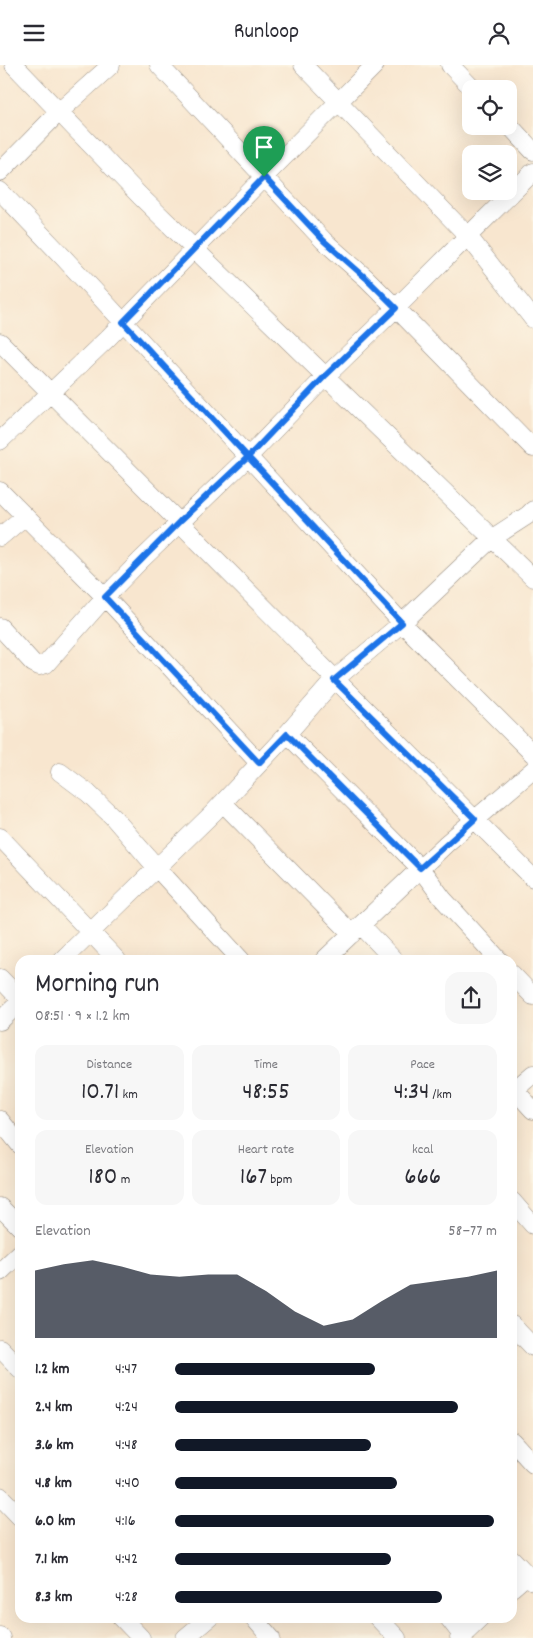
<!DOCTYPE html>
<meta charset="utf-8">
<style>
body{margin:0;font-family:Dekko,sans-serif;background:#f7f7f7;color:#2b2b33;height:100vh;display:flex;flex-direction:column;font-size:19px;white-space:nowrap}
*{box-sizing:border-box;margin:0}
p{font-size:16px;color:#7c7c81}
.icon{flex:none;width:28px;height:28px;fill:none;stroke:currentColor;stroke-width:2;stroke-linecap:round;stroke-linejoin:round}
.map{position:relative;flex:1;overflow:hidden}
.panel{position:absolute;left:15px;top:890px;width:502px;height:668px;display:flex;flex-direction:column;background:#fff;border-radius:15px;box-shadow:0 5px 20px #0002}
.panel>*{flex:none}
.buttons{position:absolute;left:462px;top:15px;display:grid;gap:10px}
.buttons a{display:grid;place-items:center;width:55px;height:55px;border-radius:10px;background:#fff;box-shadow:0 5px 20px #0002;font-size:25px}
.pin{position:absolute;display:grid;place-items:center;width:42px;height:42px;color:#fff;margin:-51px -21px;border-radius:50% 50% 50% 0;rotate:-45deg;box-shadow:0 0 5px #0007}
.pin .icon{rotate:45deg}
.round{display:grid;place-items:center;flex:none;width:52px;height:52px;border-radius:15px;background:#f7f7f7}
.headline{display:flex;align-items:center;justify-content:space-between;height:85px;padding:0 20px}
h1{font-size:28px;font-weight:600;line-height:38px}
.stats{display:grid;grid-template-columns:repeat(3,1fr);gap:8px;height:85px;padding:5px 20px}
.stats div{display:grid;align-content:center;border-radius:12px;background:#f7f7f7;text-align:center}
.stats b{font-size:25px;font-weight:600}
.stats small{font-size:14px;font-weight:400}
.stats p{font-size:14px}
.chart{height:140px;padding:10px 20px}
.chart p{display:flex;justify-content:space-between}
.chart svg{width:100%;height:90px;margin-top:5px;fill:#111827;opacity:.7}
ul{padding:0 20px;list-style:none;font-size:16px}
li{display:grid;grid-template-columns:80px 60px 1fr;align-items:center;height:38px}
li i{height:12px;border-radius:6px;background:#111827}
header{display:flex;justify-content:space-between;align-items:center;height:65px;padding:0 20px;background:#fff;font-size:22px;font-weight:600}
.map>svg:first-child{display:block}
</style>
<header><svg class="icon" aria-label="menu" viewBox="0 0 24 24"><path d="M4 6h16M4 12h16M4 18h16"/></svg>Runloop<svg class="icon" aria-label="person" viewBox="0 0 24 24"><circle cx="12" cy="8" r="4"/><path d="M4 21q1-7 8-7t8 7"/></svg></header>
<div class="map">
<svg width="533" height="1573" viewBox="0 0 533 1573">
<rect width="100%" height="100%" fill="#fcf5e5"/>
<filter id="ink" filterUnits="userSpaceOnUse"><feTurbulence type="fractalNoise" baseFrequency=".02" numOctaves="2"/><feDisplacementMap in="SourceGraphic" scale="10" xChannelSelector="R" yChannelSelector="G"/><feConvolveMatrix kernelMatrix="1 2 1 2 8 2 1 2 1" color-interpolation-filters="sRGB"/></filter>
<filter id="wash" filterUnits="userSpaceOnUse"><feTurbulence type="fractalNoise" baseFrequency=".0096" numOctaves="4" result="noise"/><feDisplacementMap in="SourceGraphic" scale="20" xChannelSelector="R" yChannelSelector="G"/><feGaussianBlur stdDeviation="1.12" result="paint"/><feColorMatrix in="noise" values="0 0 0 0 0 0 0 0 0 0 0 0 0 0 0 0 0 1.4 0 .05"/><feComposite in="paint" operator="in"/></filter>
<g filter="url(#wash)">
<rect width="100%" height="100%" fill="#f8e6cf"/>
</g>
<g filter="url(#ink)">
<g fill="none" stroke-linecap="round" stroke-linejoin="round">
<g stroke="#92887d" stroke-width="19">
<path id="minor" d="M 14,0 L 140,131 L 533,513
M 159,0 L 324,176 L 366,213 L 396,243 L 533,383
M 303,0 L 468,171 L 533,254
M 450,0 L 473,24
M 509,60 L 533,86
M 0,107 L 59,47 L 111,0
M 0,126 L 63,192 L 402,558 L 533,689
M 0,277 L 533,813
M 0,376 L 108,273 L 264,112 L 375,0
M 0,426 L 105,532 L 259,698
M 0,472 L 25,451
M 0,562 L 33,598 L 39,601 L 46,599 L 105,532 L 140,496 L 248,392 L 326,311 L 396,243 L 468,171 L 533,107
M 287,669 L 420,803 L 443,834 L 499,895
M 60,707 L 88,728 L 113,752 L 157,803 L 241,895
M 223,738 L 352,869
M 0,772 L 117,895
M 361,860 L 394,895
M 62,895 L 213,748 L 287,669 L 334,615 L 402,558 L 491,474 L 528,450 L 533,445
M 324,895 L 447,778 L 533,705
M 512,909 L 533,931
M 0,913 L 20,934
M 0,956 L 20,937
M 512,1022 L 533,1045
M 512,1027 L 533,1009
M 0,1055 L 20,1080
M 512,1136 L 533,1160
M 0,1142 L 20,1162
M 0,1207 L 20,1188
M 512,1260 L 533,1282
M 0,1283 L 20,1304
M 512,1376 L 533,1399
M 0,1431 L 20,1452
M 512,1494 L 533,1516
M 512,1523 L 527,1510
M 121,1552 L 141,1573
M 253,1552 L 271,1573
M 377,1552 L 397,1573
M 448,1552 L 464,1573
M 0,1571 L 1,1573
M 185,1573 L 210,1552
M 459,1573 L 481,1552"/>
</g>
<use href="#minor" stroke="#fff" stroke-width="18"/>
</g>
</g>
<g fill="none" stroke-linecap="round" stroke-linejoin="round" filter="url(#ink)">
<g stroke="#fff" stroke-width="10">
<path id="route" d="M 264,112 L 123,257 L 248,392 L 180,456 L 105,532 L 259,698 L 287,669 L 420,803 L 475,754 L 334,615 L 402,558 L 248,392 L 326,310 L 396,243 L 366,213 L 324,176 L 264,112"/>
</g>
<use href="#route" stroke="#1a73e8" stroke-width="6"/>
</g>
</svg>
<div class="buttons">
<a><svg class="icon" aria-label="locate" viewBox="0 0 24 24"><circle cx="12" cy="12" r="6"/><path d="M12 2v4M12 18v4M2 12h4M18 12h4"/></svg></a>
<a><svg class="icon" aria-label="layers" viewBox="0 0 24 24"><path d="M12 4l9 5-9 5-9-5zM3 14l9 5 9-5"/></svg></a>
</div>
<div class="pin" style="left:264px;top:112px;background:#1e9e55"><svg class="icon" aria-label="arrive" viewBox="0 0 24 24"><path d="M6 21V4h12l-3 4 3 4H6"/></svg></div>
<section class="panel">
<div class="headline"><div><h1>Morning run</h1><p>08:51 · 9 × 1.2 km</p></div><a class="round"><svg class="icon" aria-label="share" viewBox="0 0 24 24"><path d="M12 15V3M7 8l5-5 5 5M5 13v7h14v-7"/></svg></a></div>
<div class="stats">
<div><p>Distance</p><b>10.71<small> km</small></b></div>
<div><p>Time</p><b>48:55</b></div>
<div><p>Pace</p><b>4:34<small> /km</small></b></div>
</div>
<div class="stats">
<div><p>Elevation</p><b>180<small> m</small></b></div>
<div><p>Heart rate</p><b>167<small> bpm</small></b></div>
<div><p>kcal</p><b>666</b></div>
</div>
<div class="chart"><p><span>Elevation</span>58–77 m</p>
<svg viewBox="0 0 160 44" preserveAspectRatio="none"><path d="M0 44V11L10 8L20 6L30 9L40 13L50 14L60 13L70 13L80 21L90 31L100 38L110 35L120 26L130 18L140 16L150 14L160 11V44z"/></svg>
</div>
<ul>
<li><b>1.2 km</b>4:47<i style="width:62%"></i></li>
<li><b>2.4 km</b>4:24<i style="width:88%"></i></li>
<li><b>3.6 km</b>4:48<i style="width:61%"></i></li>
<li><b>4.8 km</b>4:40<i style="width:69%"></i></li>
<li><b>6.0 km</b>4:16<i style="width:99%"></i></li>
<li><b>7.1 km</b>4:42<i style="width:67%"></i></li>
<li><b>8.3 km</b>4:28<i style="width:83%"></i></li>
</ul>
</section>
</div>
